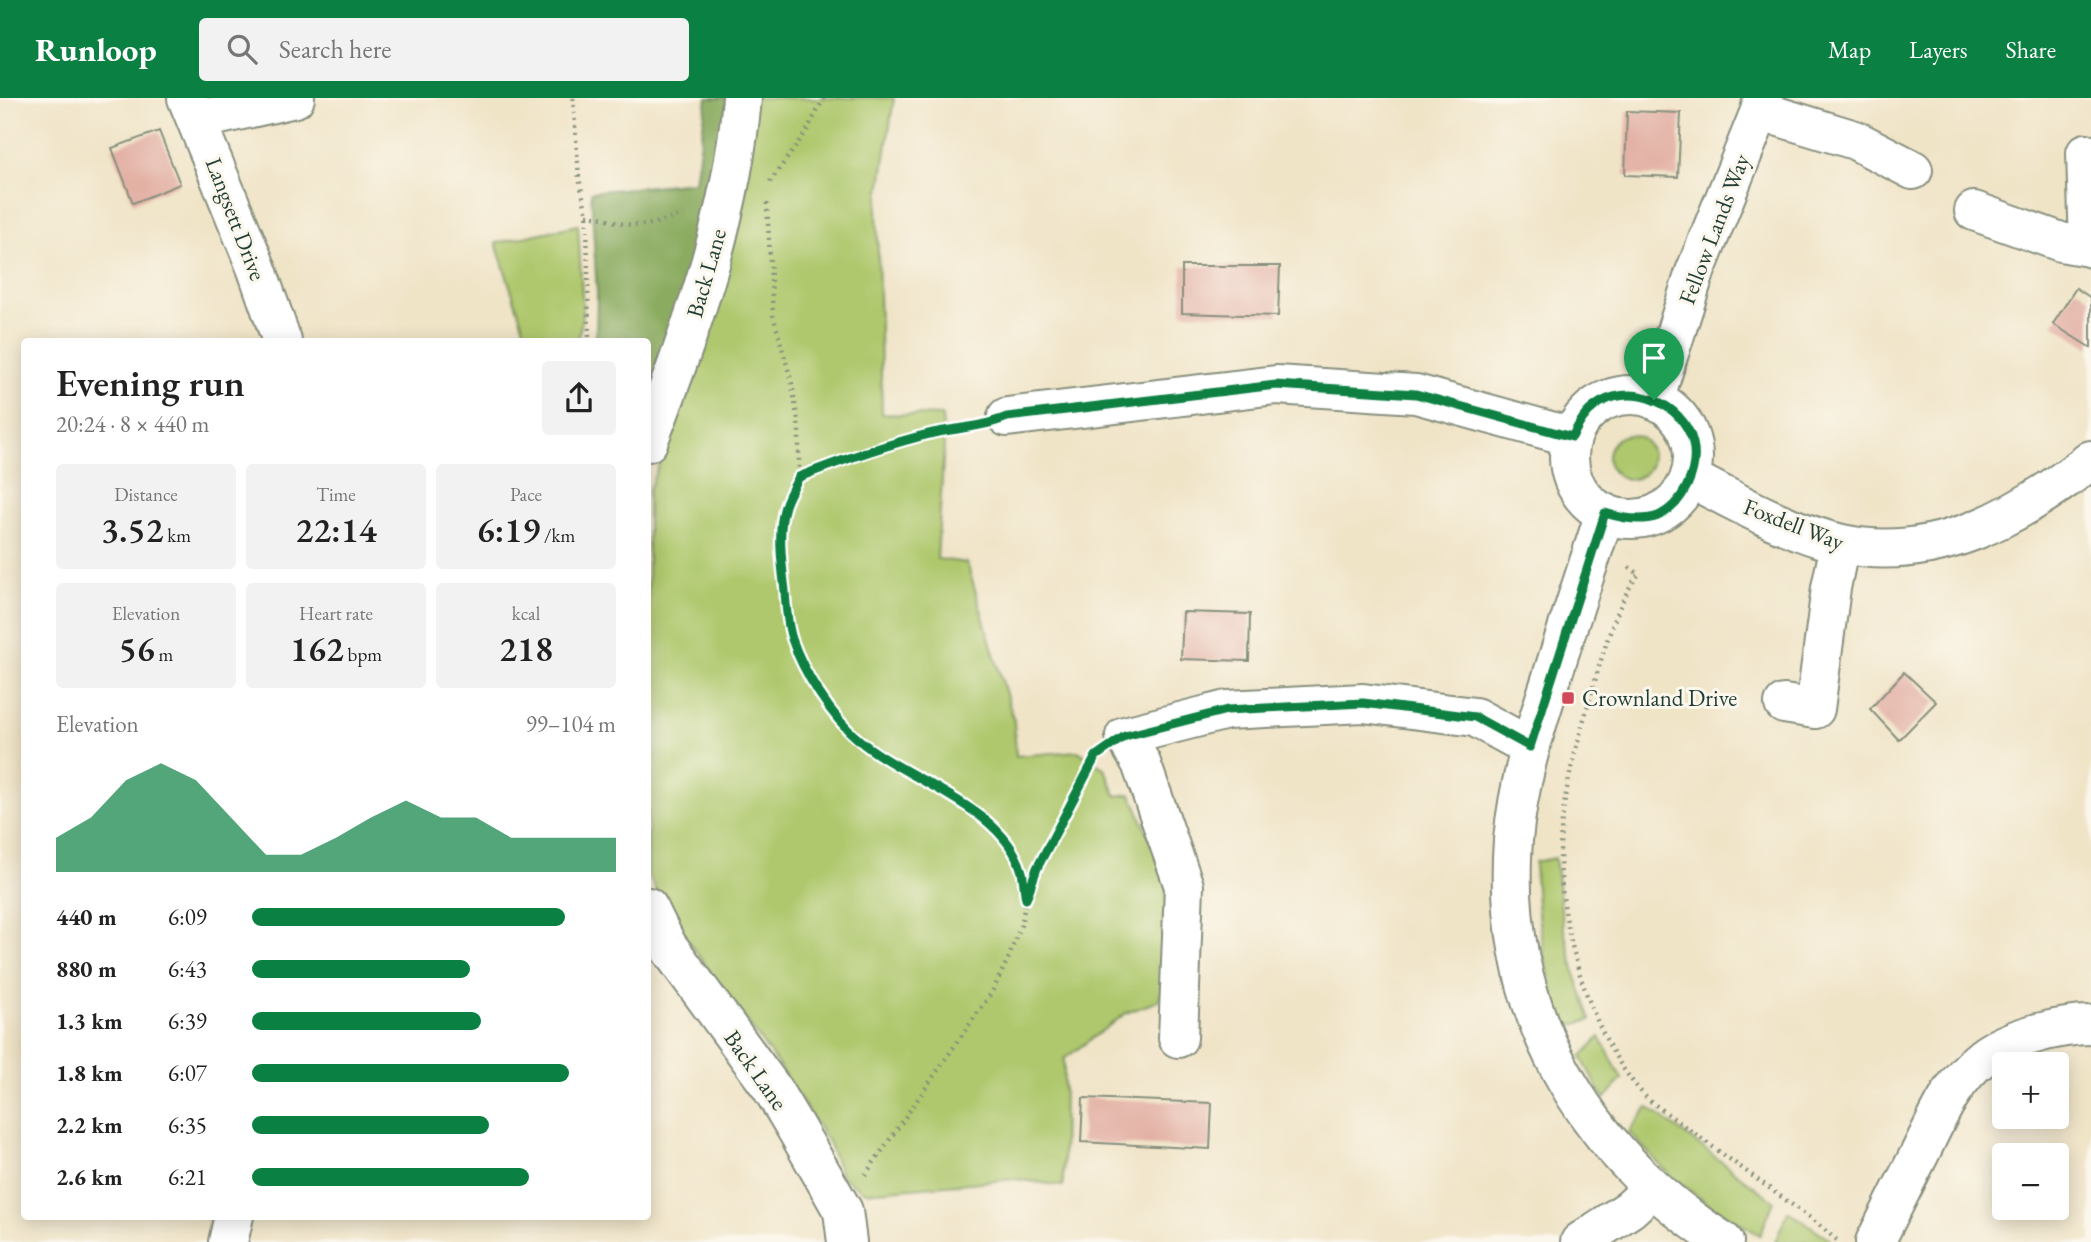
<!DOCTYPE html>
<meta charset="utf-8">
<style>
body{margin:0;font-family:"EB Garamond",serif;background:#f2f2f2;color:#222;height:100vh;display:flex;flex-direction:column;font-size:26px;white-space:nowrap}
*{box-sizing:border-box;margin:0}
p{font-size:23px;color:#767676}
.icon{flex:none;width:38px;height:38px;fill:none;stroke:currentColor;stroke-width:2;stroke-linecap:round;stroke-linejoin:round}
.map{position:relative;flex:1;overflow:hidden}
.panel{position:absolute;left:21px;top:240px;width:630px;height:882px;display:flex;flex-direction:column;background:#fff;border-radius:7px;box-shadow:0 4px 18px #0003}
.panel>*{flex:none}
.buttons{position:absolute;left:1992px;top:954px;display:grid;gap:14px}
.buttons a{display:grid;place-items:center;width:77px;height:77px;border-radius:7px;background:#fff;box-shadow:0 4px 18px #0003;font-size:35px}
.pin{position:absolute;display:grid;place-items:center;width:60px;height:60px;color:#fff;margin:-72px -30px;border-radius:50% 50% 50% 0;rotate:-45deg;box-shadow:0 0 7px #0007}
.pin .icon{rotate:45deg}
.round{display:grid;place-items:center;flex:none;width:74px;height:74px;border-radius:7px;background:#f2f2f2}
.overview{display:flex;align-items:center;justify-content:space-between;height:119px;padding:0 35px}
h1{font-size:38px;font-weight:600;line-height:52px}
.figures{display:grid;grid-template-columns:repeat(3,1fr);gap:10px;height:119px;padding:7px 35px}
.figures div{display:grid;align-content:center;border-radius:7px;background:#f2f2f2;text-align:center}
.figures b{font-size:35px;font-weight:600}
.figures small{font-size:19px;font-weight:400}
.figures p{font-size:19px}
.chart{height:196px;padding:14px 35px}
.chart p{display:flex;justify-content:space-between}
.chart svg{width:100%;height:126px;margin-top:7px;fill:#0b8043;opacity:.7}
ul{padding:0 35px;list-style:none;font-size:23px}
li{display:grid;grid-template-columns:112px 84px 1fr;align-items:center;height:52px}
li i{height:18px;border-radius:9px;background:#0b8043}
header{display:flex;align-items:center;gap:42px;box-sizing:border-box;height:98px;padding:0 35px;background:#0b8043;color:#fff}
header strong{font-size:33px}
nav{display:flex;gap:38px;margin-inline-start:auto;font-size:24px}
.search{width:490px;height:63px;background:#f2f2f2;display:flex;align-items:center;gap:18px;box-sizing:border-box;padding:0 24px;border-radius:7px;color:#767676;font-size:26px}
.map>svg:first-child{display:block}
</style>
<header>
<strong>Runloop</strong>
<div class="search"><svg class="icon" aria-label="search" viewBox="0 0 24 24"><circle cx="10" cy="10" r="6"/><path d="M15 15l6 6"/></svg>Search here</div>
<nav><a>Map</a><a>Layers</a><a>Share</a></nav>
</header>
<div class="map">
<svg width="2091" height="1144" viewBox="0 0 2091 1144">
<rect width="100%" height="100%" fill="#fbf7ec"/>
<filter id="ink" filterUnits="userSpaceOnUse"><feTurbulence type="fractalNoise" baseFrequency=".0143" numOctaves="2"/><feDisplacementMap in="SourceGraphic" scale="14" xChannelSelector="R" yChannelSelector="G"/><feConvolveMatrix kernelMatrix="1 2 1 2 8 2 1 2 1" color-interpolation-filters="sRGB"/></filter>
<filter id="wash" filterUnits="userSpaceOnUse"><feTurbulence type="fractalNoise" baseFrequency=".00686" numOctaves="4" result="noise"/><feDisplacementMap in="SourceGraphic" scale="28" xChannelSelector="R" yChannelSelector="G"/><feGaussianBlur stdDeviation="1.57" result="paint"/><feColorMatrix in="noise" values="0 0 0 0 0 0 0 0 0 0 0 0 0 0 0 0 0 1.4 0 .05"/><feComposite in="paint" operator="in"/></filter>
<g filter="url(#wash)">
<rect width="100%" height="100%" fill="#f0e4c7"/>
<path fill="#afc86d" stroke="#678250" stroke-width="2" d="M 752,0 L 894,0 L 877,112 L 882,316 L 942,318 L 944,347 L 937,461 L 967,465 L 1014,623 L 1016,658 L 1078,653 L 1105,671 L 1116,698 L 1131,696 L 1166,779 L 1168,881 L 1158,903 L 1126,915 L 1064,961 L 1063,1088 L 1016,1081 L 865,1094 L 842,1079 L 828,1044 L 777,965 L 683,836 L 648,778 L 648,394 L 696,274 L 744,106 Z
M 578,127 L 583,215 L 578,243 L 528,243 L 496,145 Z
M1608 359a22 22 0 1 1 44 0a22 22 0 1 1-44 0Z
M 1555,760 L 1563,828 L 1575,876 L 1591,922 L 1564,929 C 1546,875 1535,821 1535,764 Z
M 1600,939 L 1622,981 L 1604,1001 L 1581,959 Z
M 1648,1009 L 1774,1103 L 1760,1137 L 1712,1109 L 1670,1078 L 1629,1034 Z
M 1788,1113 L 1830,1141 L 1830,1144 L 1775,1144 Z"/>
<path fill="#8bac60" stroke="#55744a" stroke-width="2" d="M 707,0 L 727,0 L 719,89 L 648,320 L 648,243 L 596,243 L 597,195 L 591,94 L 695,84 Z"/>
<g id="blocks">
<path fill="#e3b0a4" d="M 1627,13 L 1681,15 L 1678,79 L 1625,77 Z
M 159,33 L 180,86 L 133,105 L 112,50 Z
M 1182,168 L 1280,168 L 1278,218 L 1182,215 Z
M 2076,190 L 2091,200 L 2091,250 L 2053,226 Z
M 1183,514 L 1250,516 L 1249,563 L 1181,561 Z
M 1904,574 L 1936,604 L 1899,642 L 1870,611 Z
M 1083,1000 L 1212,1005 L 1210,1051 L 1081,1044 Z"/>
</g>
</g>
<g filter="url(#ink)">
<use href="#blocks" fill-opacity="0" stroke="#88907e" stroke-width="2"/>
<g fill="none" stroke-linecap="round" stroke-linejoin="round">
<g stroke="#88907e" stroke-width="42">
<path id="minor" d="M 187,0 L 256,169 L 282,243
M 1760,13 L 1855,42 L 1913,72
M 198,22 L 295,0
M 2086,55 L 2089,149 L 2091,150
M 1974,113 L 2061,144 L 2089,149
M1569 359a62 62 0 1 1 124 0a62 62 0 1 1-124 0Z
M 1654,302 L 1695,174 L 1760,13 L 1763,0
M 1007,319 L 1276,287 L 1416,296 L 1572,339
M 648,344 C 691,234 732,118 742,0
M 1690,380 C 1738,405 1789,434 1842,446 C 1935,466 2021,417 2091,362
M 1605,415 C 1587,471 1568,527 1551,582 C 1534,634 1518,687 1513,742 C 1500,912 1584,1054 1724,1144
M 1784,606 L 1815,611 L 1831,490 L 1840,446
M 648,809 L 667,847 L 771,989 L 795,1029 L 843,1113 L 847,1144
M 1178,940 L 1184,788 L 1141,665 L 1125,638 L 1227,612 L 1363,605 L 1475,619 L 1530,649
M 228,1144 L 234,1118
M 1580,1144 L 1630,1111 L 1652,1091
M 1875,1144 C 1890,1115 1904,1086 1919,1057 C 1936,1023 1952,983 1983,959 C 2008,940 2060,927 2091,927"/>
</g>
<path stroke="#88907e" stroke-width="4.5" stroke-dasharray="2 5" stroke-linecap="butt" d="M 573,0 L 579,80 L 587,117 L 589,243
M 770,84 L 806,34 L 824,0
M 767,105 L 773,217 L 792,286 L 799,331 L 799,379 L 786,406 L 782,420 L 783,480 L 788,524 L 792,542 L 811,580 L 837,619 L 861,644 L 961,705 L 991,727 L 1015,758 L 1022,774 L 1026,801 L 1021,827 L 1009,859 L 992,894 L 865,1077
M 587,117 C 598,118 605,120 615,124 C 639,131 661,125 683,116
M 799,379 L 889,346 L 972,329
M 1629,469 L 1639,476 C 1617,502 1602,559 1592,593 C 1579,639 1565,685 1561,733 C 1554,815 1589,944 1650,1003 L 1813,1122 L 1838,1143
M 1027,798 L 1037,770 L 1094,661"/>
<use href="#minor" stroke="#fff" stroke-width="38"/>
</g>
</g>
<g fill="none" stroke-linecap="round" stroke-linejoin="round" filter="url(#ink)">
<g stroke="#fff" stroke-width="14">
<path id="route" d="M 1276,287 L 1416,296 L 1572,339 C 1578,328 1584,316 1594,309 C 1627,282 1684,304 1693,345 C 1699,372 1683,407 1658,418 C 1642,424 1621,420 1605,415 L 1530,649 L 1475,619 L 1363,605 L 1227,612 L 1125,638 L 1096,658 L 1037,770 L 1026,801 C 1024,792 1024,782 1022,774 C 1004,708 907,683 859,642 C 832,620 803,574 792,541 C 787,525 786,509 785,493 C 782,467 777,433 785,408 C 788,398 794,388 799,379 C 842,362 887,346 933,335 C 958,330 983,329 1007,319 Z"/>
</g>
<use href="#route" stroke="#0b8043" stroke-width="9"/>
</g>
<rect fill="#d1495b" stroke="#fbf7ec" stroke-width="2.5" x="1561" y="593" width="14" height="14" rx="3.5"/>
<g text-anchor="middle" stroke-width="6" stroke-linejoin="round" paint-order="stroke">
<g font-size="23" fill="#1f3d34" stroke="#fbf7ec">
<text transform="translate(236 121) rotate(69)" y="8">Langsett Drive</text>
<text transform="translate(1714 131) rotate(-69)" y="8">Fellow Lands Way</text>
<text transform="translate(706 175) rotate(-74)" y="8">Back Lane</text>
<text transform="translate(1794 426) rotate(21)" y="8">Foxdell Way</text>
<text transform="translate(756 972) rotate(55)" y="8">Back Lane</text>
</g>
<g font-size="23" fill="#1f3d34" stroke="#fbf7ec" text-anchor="start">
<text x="1582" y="608">Crownland Drive</text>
</g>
</g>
</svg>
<div class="buttons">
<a>+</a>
<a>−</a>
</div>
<div class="pin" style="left:1654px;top:302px;background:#1e9e55"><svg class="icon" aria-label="arrive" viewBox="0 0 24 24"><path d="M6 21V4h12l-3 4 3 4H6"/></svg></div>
<section class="panel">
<div class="overview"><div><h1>Evening run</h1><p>20:24 · 8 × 440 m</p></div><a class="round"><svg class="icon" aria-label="share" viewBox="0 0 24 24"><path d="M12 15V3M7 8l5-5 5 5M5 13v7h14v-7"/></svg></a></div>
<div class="figures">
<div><p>Distance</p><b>3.52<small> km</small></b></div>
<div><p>Time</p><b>22:14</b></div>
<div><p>Pace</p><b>6:19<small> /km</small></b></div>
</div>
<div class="figures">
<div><p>Elevation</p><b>56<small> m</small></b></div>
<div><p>Heart rate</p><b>162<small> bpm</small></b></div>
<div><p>kcal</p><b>218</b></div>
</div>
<div class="chart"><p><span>Elevation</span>99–104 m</p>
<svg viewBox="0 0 160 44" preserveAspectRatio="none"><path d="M0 44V32L10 25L20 12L30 6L40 12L50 25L60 38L70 38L80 32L90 25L100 19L110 25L120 25L130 32L140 32L150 32L160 32V44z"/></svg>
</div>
<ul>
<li><b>440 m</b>6:09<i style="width:86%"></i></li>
<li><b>880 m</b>6:43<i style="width:60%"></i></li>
<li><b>1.3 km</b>6:39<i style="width:63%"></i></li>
<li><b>1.8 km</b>6:07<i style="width:87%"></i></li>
<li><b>2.2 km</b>6:35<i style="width:65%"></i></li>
<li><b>2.6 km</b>6:21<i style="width:76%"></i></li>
</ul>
</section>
</div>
